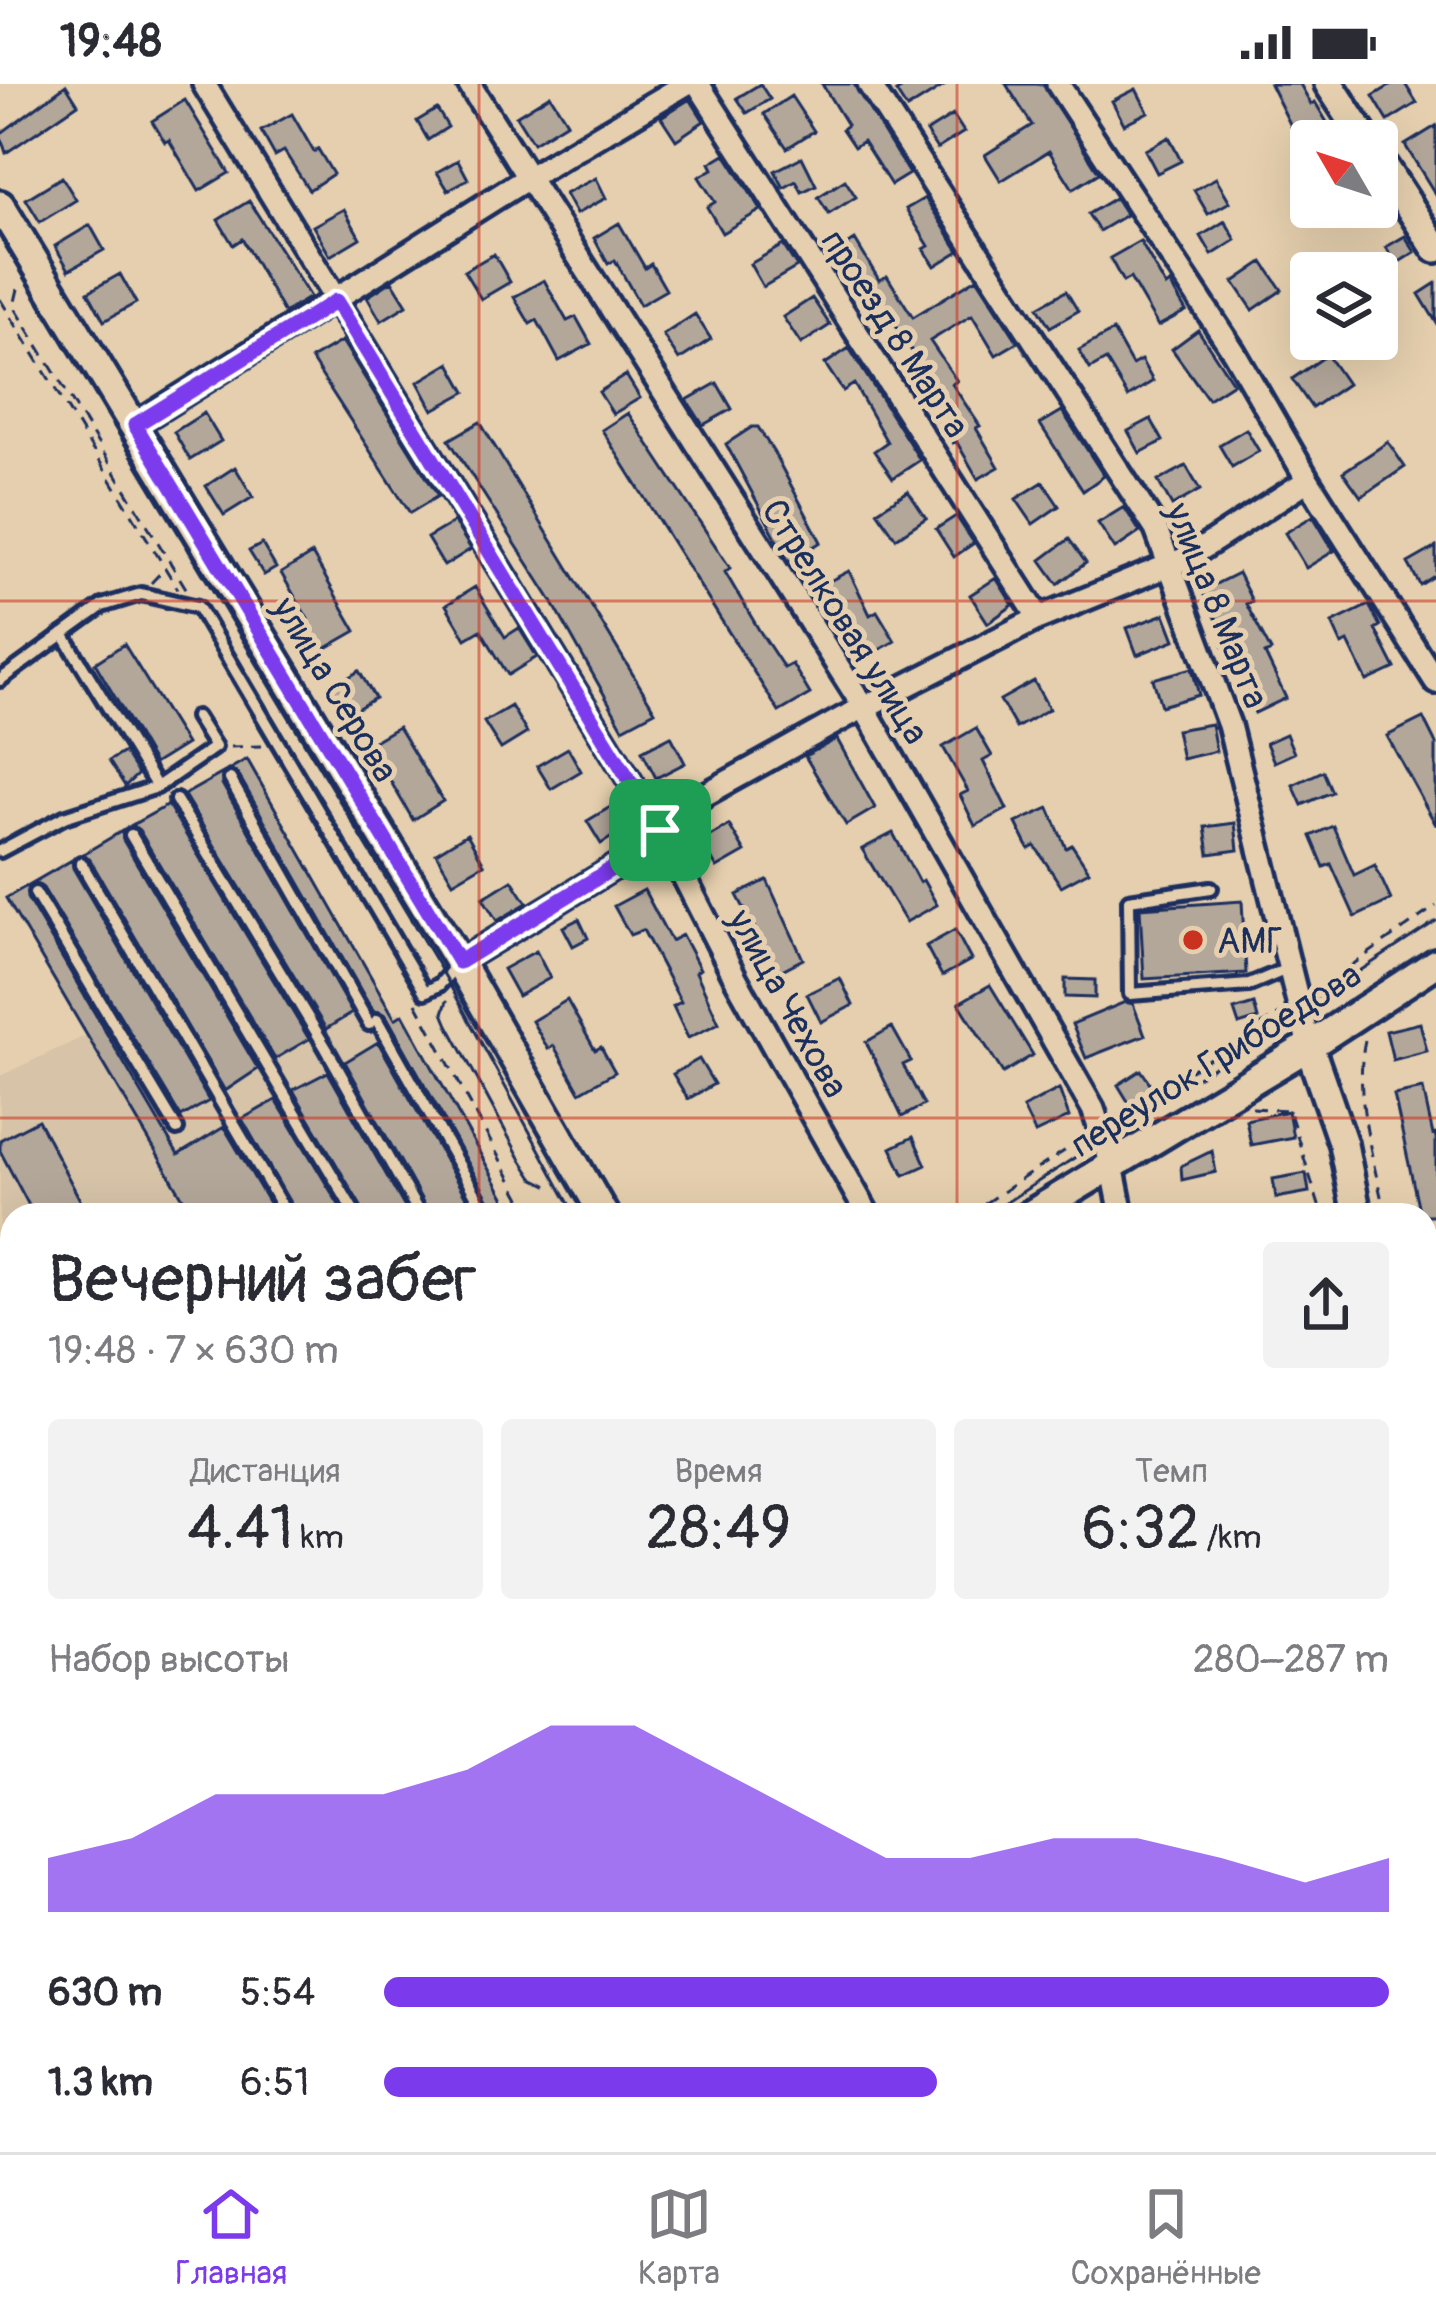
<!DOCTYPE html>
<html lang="ru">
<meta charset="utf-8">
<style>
body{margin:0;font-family:Pangolin,sans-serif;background:#f2f2f3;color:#2b2b33;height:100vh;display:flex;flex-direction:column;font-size:45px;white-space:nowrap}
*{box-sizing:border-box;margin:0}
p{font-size:39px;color:#7c7c81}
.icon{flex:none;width:66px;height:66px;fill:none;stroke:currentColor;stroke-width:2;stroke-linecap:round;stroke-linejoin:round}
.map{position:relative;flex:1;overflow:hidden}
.drawer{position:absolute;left:0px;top:1119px;width:1437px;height:951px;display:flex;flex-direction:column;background:#fff;border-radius:36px 36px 0 0;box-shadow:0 12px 48px #0002}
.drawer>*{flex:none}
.needle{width:78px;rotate:309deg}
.fabs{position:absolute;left:1290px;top:36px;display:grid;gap:24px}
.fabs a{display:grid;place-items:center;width:108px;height:108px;border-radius:12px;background:#fff;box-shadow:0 12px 48px #0002;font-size:60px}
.pin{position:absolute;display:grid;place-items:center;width:102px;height:102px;color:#fff;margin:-51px;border-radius:24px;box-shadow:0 6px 18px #0006}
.round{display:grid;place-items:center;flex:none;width:126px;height:126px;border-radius:12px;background:#f2f2f3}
.headline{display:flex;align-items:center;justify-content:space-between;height:204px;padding:0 48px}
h1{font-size:66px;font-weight:600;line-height:90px}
.figures{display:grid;grid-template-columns:repeat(3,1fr);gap:18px;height:204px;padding:12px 48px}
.figures div{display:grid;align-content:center;border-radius:12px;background:#f2f2f3;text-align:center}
.figures b{font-size:60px;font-weight:600}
.figures small{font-size:33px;font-weight:400}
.figures p{font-size:33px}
.chart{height:336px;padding:24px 48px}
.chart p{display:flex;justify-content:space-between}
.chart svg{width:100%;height:216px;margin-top:12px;fill:#7c3aed;opacity:.7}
ul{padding:0 48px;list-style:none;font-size:39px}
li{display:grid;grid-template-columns:192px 144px 1fr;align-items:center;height:90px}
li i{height:30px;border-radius:15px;background:#7c3aed}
.status{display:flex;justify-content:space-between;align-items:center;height:84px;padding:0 60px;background:#fff;direction:ltr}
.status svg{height:33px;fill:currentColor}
.tabs{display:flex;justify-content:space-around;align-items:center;height:168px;border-top:3px solid #e1e1e2;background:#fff;font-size:33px;color:#7c7c81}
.tabs a{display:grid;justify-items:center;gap:6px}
.tabs .active{color:#7c3aed}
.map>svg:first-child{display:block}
</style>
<div class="status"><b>19:48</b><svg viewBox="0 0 49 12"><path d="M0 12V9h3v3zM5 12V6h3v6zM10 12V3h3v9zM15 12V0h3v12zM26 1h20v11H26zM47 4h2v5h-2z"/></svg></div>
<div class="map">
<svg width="1436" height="2068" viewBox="0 0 1436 2068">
<rect width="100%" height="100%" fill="#e5cfae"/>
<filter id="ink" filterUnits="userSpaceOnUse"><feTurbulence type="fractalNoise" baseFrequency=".00833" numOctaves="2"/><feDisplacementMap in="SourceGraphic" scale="24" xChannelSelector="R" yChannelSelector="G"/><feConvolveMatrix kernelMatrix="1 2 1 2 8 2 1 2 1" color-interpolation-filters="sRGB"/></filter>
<g filter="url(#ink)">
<path fill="#d6c3a8" d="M 247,675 L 390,926 L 403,930 L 514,1131 L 12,1131 L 12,1449 L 0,1428 L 0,992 L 87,951 L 6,814 Z
M 12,1802 L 12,2058 L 175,2058 L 155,2068 L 0,2068 L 0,1809 Z"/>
<path fill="#b3a79a" stroke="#1b2f5e" stroke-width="3" d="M 760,0 L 770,15 L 747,29 L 737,14 Z
M 822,0 L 854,0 L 909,90 L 891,101 L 863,57 L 854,63 L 842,45 L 847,41 Z
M 909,0 L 947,0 L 907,25 L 896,8 Z
M 1006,0 L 1043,0 L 1099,89 L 1073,105 L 1049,67 L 1001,97 L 985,71 L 1032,41 Z
M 1270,0 L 1300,0 L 1311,20 L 1315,18 L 1328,40 L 1299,58 Z
M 1393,0 L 1405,0 L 1417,19 L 1388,37 L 1373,12 Z
M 66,1 L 78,20 L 6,69 L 0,50 Z
M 1136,5 L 1148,28 L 1124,40 L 1112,17 Z
M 550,11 L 567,38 L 533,59 L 516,32 Z
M 791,12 L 814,47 L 787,64 L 764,30 Z
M 690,15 L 704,37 L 676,56 L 661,33 Z
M 185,16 L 229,89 L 199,107 L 169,56 L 165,58 L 152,37 Z
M 437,25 L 448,43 L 428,56 L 417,37 Z
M 292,30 L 314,68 L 318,65 L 333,90 L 309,106 L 284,67 L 275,72 L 261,47 Z
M 953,31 L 964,48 L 937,65 L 926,48 Z
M 1436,42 L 1436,111 L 1405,61 Z
M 1169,53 L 1181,77 L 1157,89 L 1145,66 Z
M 725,70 L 761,126 L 722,149 L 707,123 L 715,118 L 699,93 L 713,85 L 710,79 Z
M 802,73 L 816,101 L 802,108 L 796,97 L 784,104 L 775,87 Z
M 458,76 L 468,95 L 448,106 L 437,88 Z
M 62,93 L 76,116 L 40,138 L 26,115 Z
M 596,94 L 606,114 L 576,130 L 565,110 Z
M 1216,94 L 1230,118 L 1208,130 L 1194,106 Z
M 845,96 L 856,113 L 829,130 L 818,113 Z
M 925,114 L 959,167 L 935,182 L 924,165 L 929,162 L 906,125 Z
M 1115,114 L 1126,131 L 1099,147 L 1088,130 Z
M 249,117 L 310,213 L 284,229 L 242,155 L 233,161 L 218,136 Z
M 344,125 L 360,154 L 330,172 L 313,142 Z
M 1225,137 L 1236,156 L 1212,171 L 1201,152 Z
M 619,139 L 645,184 L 651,180 L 666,206 L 640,221 L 615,176 L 608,180 L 594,154 Z
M 90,141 L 104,166 L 69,186 L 55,162 Z
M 1405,152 L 1415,168 L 1396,180 L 1386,163 Z
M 855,156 L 879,196 L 887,192 L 913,233 L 977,194 L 1018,258 L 996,271 L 972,231 L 930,257 L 957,297 L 952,300 L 980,342 L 976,344 L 999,383 L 978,395 L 956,357 L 953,359 L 908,290 L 921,282 L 883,221 L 869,229 L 846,192 L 841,195 L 828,173 Z
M 1140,157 L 1166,203 L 1170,200 L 1186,227 L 1158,242 L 1130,194 L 1123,198 L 1110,174 Z
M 783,161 L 797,183 L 763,203 L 750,180 Z
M 494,170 L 510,198 L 481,215 L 464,187 Z
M 1263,178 L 1282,206 L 1253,226 L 1234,198 Z
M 120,190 L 136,219 L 104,237 L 88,208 Z
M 544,196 L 567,237 L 576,233 L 591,260 L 559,277 L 537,236 L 530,240 L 514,213 Z
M 392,197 L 407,221 L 381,237 L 367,213 Z
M 1436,199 L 1436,238 L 1419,210 Z
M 1066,207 L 1078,227 L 1050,243 L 1038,223 Z
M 812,214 L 830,241 L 801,260 L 783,233 Z
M 695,230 L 711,255 L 679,276 L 663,251 Z
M 1198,246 L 1233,299 L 1208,315 L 1172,265 Z
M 1113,247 L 1132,281 L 1141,276 L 1153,297 L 1128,313 L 1106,276 L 1090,285 L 1079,266 Z
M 342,257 L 438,412 L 410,429 L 311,275 Z
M 849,264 L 920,376 L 893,394 L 874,367 L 887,358 L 854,300 L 843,307 L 825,280 Z
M 1327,271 L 1347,300 L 1312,324 L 1292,295 Z
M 450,279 L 466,308 L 433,326 L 418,298 Z
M 626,291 L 640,314 L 613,330 L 599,308 Z
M 717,299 L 732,325 L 703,341 L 687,316 Z
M 1062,327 L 1104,392 L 1083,407 L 1040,340 Z
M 204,329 L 221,357 L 190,376 L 174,348 Z
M 628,329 L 730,484 L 725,488 L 759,546 L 784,584 L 792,580 L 810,610 L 779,628 L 602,346 Z
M 1151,335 L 1163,357 L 1140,369 L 1128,347 Z
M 480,338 L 655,627 L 623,644 L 550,514 L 449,356 Z
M 752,343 L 758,343 L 774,369 L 821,458 L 789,478 L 726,360 Z
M 1246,345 L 1259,367 L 1232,383 L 1219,361 Z
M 1388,358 L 1405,383 L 1361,413 L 1343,388 Z
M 1186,382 L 1200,406 L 1172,422 L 1158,397 Z
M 235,383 L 253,413 L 224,431 L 206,402 Z
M 1043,398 L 1059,422 L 1033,440 L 1016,415 Z
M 908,407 L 926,434 L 896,454 L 877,427 Z
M 1124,423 L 1140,448 L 1115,465 L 1098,439 Z
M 956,432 L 974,459 L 954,473 L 936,445 Z
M 1313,432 L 1334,467 L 1306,484 L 1285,449 Z
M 454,438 L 471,465 L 444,482 L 427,454 Z
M 1069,455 L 1086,479 L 1058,500 L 1041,476 Z
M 262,460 L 276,484 L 264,491 L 249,467 Z
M 1436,463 L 1436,491 L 1420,501 L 1408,479 Z
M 312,470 L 356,547 L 321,567 L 304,538 L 308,535 L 281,489 Z
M 849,487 L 870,531 L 877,527 L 895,557 L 861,576 L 816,504 Z
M 1238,489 L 1252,517 L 1246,520 L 1271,567 L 1265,570 L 1286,614 L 1255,629 L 1243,606 L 1247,604 L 1223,560 L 1228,557 L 1202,507 Z
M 996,494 L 1013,521 L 988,539 L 970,511 Z
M 475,503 L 505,553 L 519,544 L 537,573 L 508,591 L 481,546 L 466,555 L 446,521 Z
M 1369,521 L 1380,542 L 1375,545 L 1395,584 L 1367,597 L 1348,558 L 1342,561 L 1332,539 Z
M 1165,530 L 1175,556 L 1137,571 L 1127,544 Z
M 124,560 L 186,660 L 154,680 L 95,579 Z
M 1192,584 L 1199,611 L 1161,622 L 1153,595 Z
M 359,587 L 375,614 L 345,632 L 329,605 Z
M 1034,597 L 1049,625 L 1016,644 L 1000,616 Z
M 511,622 L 527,649 L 501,665 L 484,638 Z
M 1423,634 L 1436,660 L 1436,741 L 1387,652 Z
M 1211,640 L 1216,667 L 1182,675 L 1176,646 Z
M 398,643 L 443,717 L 413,736 L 369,660 Z
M 976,644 L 992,672 L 983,677 L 1007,725 L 975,742 L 960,711 L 968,707 L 943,663 Z
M 1286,650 L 1294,669 L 1274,678 L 1266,659 Z
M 671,652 L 685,679 L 656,694 L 642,667 Z
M 837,655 L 875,724 L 846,741 L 805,672 Z
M 568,664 L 581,687 L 551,705 L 537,682 Z
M 124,668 L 138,690 L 125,702 L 109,677 Z
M 247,675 L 395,935 L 403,930 L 514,1131 L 497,1131 L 386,931 L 374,927 L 368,919 L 238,690 L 228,686 Z
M 1323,687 L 1332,708 L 1302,721 L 1293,701 Z
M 223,689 L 222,700 L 352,929 L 326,945 L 184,711 Z
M 617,719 L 631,741 L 601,760 L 587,737 Z
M 168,721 L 309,955 L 275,975 L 139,746 L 132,741 Z
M 1049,724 L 1066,764 L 1072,761 L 1089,787 L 1061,802 L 1035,762 L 1029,765 L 1016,739 Z
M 1235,739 L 1238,766 L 1209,770 L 1205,743 Z
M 729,741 L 745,768 L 717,784 L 701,757 Z
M 1333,742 L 1354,791 L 1375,781 L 1391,816 L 1355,833 L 1331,780 L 1324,783 L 1311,752 Z
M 122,747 L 123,756 L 258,985 L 225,1007 L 89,774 L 83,770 Z
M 893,749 L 919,798 L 923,796 L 937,821 L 906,838 L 862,765 Z
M 467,750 L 484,780 L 453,798 L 436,769 Z
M 72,776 L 73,784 L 209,1017 L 181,1033 L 43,804 L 36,799 L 29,801 L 27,814 L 178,1071 L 224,1043 L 276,1131 L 193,1131 L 6,814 Z
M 512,796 L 527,819 L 497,837 L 483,814 Z
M 767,796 L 803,875 L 778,888 L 737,811 Z
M 644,806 L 671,857 L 682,851 L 700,885 L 696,888 L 719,939 L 688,954 L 673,922 L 681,918 L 643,846 L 630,851 L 614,822 Z
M 1242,817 L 1246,889 L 1144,895 L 1140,824 Z
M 579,835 L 588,854 L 573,862 L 563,843 Z
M 955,846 L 971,876 L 942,892 L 926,862 Z
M 536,867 L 550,894 L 518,912 L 503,885 Z
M 840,894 L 853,921 L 821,938 L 807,910 Z
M 1065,895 L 1095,896 L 1095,914 L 1065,913 Z
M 990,901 L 1033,971 L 1003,989 L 959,919 Z
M 567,916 L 595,966 L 601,963 L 615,988 L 580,1008 L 554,962 L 548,965 L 532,937 Z
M 1125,918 L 1133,920 L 1145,951 L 1086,974 L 1072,940 Z
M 1254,920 L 1258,935 L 1239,941 L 1234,926 Z
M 1420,939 L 1427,967 L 1393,976 L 1386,947 Z
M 892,943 L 911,977 L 903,981 L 924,1021 L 902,1033 L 866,958 Z
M 378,958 L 476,1131 L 430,1131 L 345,978 Z
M 699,975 L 714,1000 L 688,1015 L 673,990 Z
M 1141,986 L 1156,1008 L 1132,1024 L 1118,1001 Z
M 328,988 L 409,1131 L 366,1131 L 293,1006 Z
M 1059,1005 L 1069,1033 L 1035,1049 L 1023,1024 Z
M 1423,1005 L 1433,1051 L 1436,1050 L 1436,1131 L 1420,1131 L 1394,1011 Z
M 276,1016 L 345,1131 L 297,1131 L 242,1035 Z
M 1288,1027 L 1293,1053 L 1251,1061 L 1246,1036 Z
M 38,1036 L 88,1131 L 34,1131 L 0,1067 L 0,1056 Z
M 913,1053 L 926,1081 L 904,1091 L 891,1064 Z
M 1212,1067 L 1216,1088 L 1182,1096 L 1181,1082 Z
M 1306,1089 L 1309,1108 L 1276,1114 L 1273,1095 Z
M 0,2032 L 12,2058 L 20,2068 L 0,2068 Z"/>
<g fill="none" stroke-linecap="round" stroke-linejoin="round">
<g stroke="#1b2f5e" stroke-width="20">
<path id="lane" d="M 63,550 L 157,703
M 0,596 L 102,522 L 141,510 L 198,523 L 425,908 L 439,901 L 457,881
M 230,695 L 369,940
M 176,716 L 326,964 L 420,1131
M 131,751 L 356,1131
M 0,767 L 64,733 L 157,703 L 215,663 L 196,633
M 81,779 L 287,1131
M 1211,804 L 1129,816 L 1130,910 L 1249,901 L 1287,885
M 35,809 L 177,1045
M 377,936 L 487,1131
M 0,1527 L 12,1521
M 0,1642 L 12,1635
M 0,1806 L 12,1828
M 1425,1919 L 1436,1917
M 1425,2035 L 1436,2030
M 357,2058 L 362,2068
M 1136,2058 L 1142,2068
M 90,2068 L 108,2058
M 403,2068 L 421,2058
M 719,2068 L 735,2058"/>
</g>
<g stroke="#1b2f5e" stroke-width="30">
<path id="street" d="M 204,0 L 660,746 L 736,895 L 868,1131
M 469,0 L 865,625 L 1093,1025 L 1112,1081 L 1122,1131
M 698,0 L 1039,534
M 869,0 L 1156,445 L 1229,641 L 1309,962
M 1058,0 L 1234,268 L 1308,396 L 1436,598
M 135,341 L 526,95 L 686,0
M 459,878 L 638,769 L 674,730 L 697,715 L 845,633 L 1039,534 L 1189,473 L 1308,396
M 1425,1821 L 1436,1814
M 1087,2058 L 1093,2068
M 917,2068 L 934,2058"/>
</g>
<g stroke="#1b2f5e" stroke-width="36">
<path id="secondary" d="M 1329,0 L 1366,57
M 1377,73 L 1436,164
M 0,121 L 459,878 L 604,1131
M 1309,962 L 1343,1060 L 1357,1131
M 1030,1131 L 1309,962 L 1436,879
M 1425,1458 L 1436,1511
M 0,1752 L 12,1746"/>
</g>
<path stroke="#1b2f5e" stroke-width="3" stroke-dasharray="12 9" stroke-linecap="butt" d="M 18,205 L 14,222 L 187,506
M 0,215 L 178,505
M 151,499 L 165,484
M 230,663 L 262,662
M 1315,907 L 1436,822
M 416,919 L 530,1131
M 1365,956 C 1353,1011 1374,1076 1385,1131
M 1252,1024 L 1289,1026 L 1322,1131
M 1117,1033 L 1281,929
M 967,1131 L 1084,1054
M 1425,1324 L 1436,1377
M 0,1440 L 12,1461
M 1425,1595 L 1436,1645
M 137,2058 L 141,2068
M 251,2058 L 257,2068
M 466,2058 L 471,2068
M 444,2068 L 444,2058
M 572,2068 L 593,2058"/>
<use href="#lane" stroke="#e5cfae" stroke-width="10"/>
<use href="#street" stroke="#e5cfae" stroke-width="21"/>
<use href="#secondary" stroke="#e5cfae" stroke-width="27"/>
<path stroke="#1b2f5e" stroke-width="3" d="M 0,153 L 446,894 L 575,1131
M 447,917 L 443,929 L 448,941 L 520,1074 L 533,1094 L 547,1101
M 987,1131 L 1436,837
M 1102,2058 L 1108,2068"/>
</g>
</g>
<g fill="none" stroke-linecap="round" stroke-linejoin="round" filter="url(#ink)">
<g stroke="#fff" stroke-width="24">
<path id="route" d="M 336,217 L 660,746 L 638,769 L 459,878 L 135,341 Z"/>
</g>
<use href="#route" stroke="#7c3aed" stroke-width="15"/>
</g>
<path fill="none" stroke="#c8321e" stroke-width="3" stroke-opacity="0.55" d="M 479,0 L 479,1131M 957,0 L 957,1131M 0,517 L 1436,517M 0,1034 L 1436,1034M 0,1551 L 12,1551M 1425,1551 L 1436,1551M 479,2058 L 479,2068M 957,2058 L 957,2068"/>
<circle fill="#c8321e" stroke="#e5cfae" stroke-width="4.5" cx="1193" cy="856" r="12"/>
<g text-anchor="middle" stroke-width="10" stroke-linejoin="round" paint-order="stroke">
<g font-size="36" fill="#1b2f5e" stroke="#e5cfae">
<text transform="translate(896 249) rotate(57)" y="13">проезд 8 Марта</text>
<text transform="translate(1218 521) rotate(68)" y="13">улица 8 Марта</text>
<text transform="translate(846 537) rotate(58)" y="13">Стрелковая улица</text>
<text transform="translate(336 605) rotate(59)" y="13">улица Серова</text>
<text transform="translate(789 919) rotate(61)" y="13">улица Чехова</text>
<text transform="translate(1215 975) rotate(-32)" y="13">переулок Грибоедова</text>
</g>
<g font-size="36" fill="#1b2f5e" stroke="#e5cfae" text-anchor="start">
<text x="1217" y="869">АМГ</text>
</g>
</g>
</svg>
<div class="fabs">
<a><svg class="needle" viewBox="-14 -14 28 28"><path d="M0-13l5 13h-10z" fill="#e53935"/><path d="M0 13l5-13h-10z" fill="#7c7c81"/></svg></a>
<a><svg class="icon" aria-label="layers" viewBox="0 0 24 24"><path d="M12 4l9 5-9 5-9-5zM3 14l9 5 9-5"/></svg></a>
</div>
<div class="pin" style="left:660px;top:746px;background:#1e9e55"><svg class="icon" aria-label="arrive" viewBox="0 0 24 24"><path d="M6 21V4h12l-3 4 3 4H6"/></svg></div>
<section class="drawer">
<div class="headline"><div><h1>Вечерний забег</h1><p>19:48 · 7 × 630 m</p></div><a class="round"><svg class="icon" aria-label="share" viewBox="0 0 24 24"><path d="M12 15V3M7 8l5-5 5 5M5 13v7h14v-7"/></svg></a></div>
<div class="figures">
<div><p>Дистанция</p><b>4.41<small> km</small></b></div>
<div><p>Время</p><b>28:49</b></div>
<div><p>Темп</p><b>6:32<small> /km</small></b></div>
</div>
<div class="chart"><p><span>Набор высоты</span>280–287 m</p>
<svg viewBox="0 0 160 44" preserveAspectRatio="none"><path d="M0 44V33L10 29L20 20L30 20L40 20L50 15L60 6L70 6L80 15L90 24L100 33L110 33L120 29L130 29L140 33L150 38L160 33V44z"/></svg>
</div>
<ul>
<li><b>630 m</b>5:54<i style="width:100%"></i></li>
<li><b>1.3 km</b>6:51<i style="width:55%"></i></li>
</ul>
</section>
</div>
<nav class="tabs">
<a class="active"><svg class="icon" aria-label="home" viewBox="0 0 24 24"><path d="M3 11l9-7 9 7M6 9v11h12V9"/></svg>Главная</a>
<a><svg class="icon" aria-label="map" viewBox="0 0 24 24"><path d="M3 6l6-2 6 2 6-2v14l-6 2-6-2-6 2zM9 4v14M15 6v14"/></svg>Карта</a>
<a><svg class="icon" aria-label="saved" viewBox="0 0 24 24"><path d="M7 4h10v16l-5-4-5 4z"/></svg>Сохранённые</a>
</nav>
